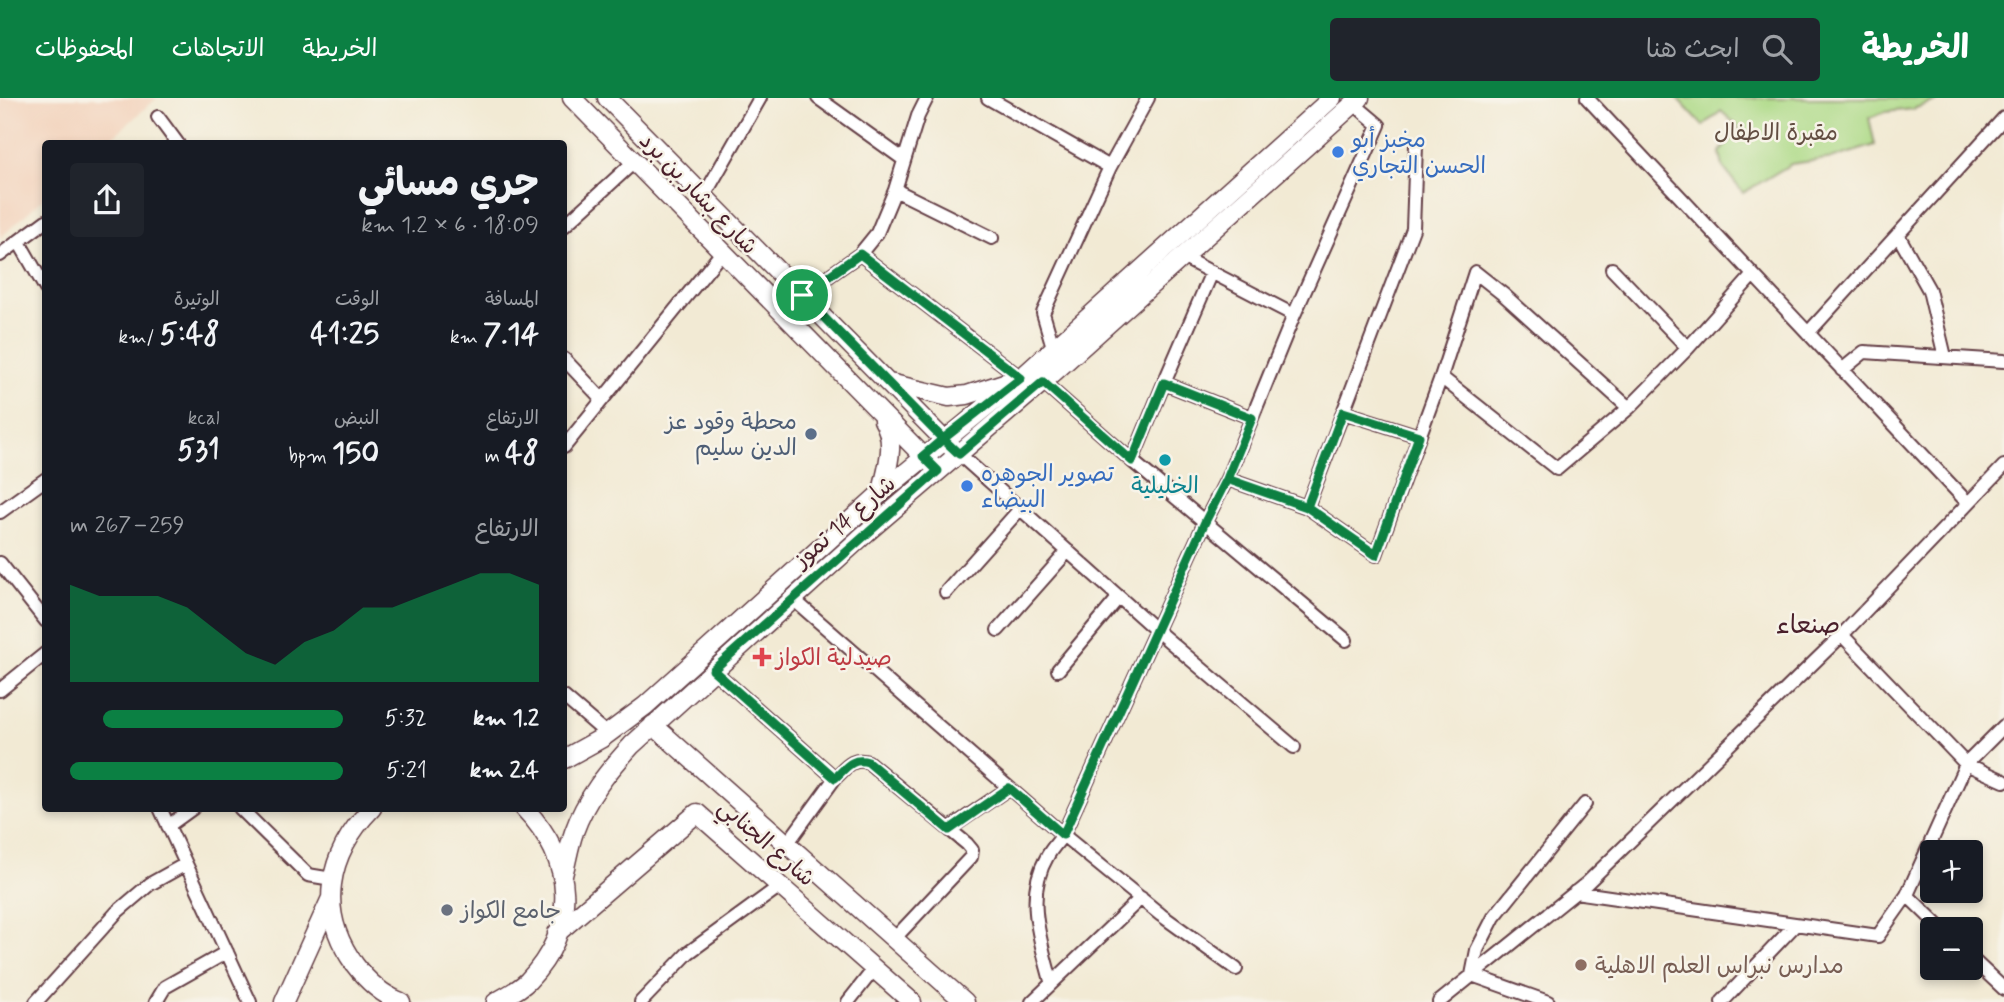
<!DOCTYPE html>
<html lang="ar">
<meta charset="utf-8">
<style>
body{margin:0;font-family:Mynerve,"Playpen Sans Arabic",sans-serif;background:#20242c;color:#f1f3f6;direction:rtl;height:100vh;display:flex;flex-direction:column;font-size:26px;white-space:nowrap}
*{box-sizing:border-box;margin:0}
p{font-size:23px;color:#9ea1a6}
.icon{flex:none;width:38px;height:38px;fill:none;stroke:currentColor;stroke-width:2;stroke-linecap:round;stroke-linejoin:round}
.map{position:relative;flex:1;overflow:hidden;direction:ltr}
.panel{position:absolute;left:42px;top:42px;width:525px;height:672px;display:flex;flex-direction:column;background:#171b24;border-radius:7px;box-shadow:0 4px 10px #0003;direction:rtl}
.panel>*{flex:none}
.controls{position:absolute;left:1920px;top:742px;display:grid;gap:14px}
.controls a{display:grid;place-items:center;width:63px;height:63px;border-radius:7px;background:#171b24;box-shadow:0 4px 10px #0003;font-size:35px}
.pin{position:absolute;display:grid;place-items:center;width:60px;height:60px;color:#fff;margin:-30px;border:4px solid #fff;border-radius:50%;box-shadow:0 2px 7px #0007}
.round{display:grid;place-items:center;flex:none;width:74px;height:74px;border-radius:7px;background:#20242c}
.headline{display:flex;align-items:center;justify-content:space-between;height:119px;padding:0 28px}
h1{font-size:38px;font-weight:700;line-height:52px}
.metrics{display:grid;grid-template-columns:repeat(3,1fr);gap:10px;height:119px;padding:7px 28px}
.metrics div{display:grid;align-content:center}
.metrics b{font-size:30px;font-weight:700}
.metrics small{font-size:19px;font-weight:400}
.metrics p{font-size:19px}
.chart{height:196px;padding:14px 28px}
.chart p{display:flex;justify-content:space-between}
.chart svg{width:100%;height:126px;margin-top:7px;fill:#0b8043;opacity:.7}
ul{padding:0 28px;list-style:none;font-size:23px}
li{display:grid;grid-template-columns:112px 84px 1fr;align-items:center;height:52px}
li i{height:18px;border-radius:9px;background:#0b8043}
header{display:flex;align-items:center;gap:42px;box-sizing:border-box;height:98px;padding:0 35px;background:#0b8043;color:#fff}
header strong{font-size:33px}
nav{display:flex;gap:38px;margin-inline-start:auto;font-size:24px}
.search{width:490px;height:63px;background:#20242c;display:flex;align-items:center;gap:18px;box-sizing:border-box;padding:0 24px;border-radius:7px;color:#9ea1a6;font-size:26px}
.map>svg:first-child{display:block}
</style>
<header>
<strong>الخريطة</strong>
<div class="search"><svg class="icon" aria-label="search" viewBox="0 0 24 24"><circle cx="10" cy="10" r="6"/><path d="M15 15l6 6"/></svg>ابحث هنا</div>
<nav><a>الخريطة</a><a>الاتجاهات</a><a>المحفوظات</a></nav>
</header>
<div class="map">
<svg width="2004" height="904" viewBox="0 0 2004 904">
<rect width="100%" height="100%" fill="#f7f3e8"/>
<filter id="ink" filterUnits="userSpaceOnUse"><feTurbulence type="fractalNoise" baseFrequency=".0143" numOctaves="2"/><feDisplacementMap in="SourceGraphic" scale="14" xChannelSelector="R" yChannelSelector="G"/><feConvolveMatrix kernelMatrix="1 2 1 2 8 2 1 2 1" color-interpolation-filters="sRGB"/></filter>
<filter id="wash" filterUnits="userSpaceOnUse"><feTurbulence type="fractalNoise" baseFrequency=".00686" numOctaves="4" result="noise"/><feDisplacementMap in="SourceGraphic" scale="28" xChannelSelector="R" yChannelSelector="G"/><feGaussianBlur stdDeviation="1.57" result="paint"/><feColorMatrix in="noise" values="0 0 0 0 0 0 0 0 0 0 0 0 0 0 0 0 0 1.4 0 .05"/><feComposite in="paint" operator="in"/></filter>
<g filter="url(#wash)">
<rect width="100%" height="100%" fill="#f2ead4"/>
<path fill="#f3d4be" d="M 0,0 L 157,0 L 106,45 L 46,46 L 45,99 L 0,140 Z"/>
<path fill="#adda87" stroke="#7c7c59" stroke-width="2" d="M 1677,0 L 1943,0 L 1913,11 L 1885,14 L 1869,20 L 1875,47 L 1834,60 L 1791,66 L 1743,95 L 1723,69 L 1720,54 L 1740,30 L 1721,13 L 1703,28 Z"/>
</g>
<g filter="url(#ink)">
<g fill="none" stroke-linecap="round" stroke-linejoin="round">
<g stroke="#633d44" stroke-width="16">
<path id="street" d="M 818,0 L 903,61
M 988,0 L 1110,69
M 1587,0 L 1967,404
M 158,19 L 178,46
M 895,92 L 992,140
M 704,98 L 760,0
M 564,128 L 635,63
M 1898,137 L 1929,192 L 1945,259
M 19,144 L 46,191
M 860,156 L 1021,280
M 0,157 L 46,123
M 1184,160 L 1294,217
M 1612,171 L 1688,250
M 802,197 L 860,156 L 877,135 L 895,92 L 918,18 L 927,0
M 1808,235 L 2004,20
M 1053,249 L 1043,215 L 1110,69 L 1148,0
M 564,261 L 602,301
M 1842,272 L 1864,254 L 2004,263
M 1441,279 L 1557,371 L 1629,310 L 1688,250 L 1753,177
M 1043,284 L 1132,363 L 1346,542
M 1164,285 L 1212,174
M 1343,314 L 1419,338
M 564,349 L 723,153
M 959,356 L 1156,532 L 1294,649
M 1132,363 L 1164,285 L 1252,320
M 1227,381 L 1307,409 L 1376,457 L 1441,279 L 1475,174 L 1504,197 L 1629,310
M 1307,409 L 1413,131 L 1416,47
M 0,414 L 46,381
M 0,465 L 46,523
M 946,494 L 1020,411
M 793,501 L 1063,737 L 1161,817 L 1236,871
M 998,532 L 1068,453
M 1842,537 L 1966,666 L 2004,683
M 713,572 L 835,680 L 787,746
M 1058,572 L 1119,499
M 0,592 L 46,555
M 564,599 L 607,636
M 835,680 C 846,670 852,659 868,664 L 967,746 L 972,752 L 971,759 L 894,841
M 160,710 L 250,904
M 240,710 L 308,777 L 332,781
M 168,728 L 193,710
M 949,731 L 1009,690
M 1575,794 L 1878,838 L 1907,797 L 1966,666 L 2004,628
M 1907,797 L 1942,831
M 1970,859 L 2004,891
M 1051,883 C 1041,844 1024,798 1047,759 C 1051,751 1058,744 1063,737 L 1205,424 L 1227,381 L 1294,217 L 1379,27 L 1353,5
M 36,904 L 117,814 L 150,786 L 184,767
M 156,904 L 165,889 L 227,854
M 641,904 L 688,855 L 780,788
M 848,904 L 874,871
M 1032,904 L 1141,800
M 1439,904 L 1587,785 L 1842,537 L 2004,368
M 1548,904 L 1472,877 L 1477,852 L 1494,819 L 1585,706
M 1722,904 L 1795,827"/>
</g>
<g stroke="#633d44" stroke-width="21">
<path id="secondary" d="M 572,0 L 930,365
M 607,0 L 951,349
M 889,285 L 949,299 L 967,297 L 1007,284
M 882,394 C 887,370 897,344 883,322
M 653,627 L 965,904
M 564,661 L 602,640 L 645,608 L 882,394 L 1021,280 L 1332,0
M 372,710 C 327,756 316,814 355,867 C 367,883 383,897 401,904
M 563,777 C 567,763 569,748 574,734 C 586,700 608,673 632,647 L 866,435 L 1043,284 L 1360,0
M 557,835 L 697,715 L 912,904
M 284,904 L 331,800
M 496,904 C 506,898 519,892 528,883 C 579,829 575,763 524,710"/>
</g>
<use href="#street" stroke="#fff" stroke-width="12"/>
<use href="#secondary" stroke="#fff" stroke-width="18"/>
</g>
</g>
<g fill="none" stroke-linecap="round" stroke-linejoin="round" filter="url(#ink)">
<g stroke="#fff" stroke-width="14">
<path id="route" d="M 802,197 L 943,341 L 923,358 L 938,373 L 713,572 L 835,680 C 846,670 852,659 868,664 L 949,732 L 1009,690 L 1063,737 L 1205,424 L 1227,381 L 1307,409 L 1376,457 L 1419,338 L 1343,314 L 1307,409 L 1227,381 L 1252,320 L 1164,285 L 1132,363 L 1043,284 L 959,356 L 943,341 L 1021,280 L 860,156 L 802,197"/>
</g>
<use href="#route" stroke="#0b8043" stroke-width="9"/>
</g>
<g fill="#3f7fe0" stroke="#f7f3e8" stroke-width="2.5">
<circle cx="1338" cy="54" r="7"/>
<circle cx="967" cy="388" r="7"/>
</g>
<circle fill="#5c6f8a" stroke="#f7f3e8" stroke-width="2.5" cx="811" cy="336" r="7"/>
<circle fill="#0f9aa8" stroke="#f7f3e8" stroke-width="2.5" cx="1165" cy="362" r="7"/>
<path fill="#e0444e" stroke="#f7f3e8" stroke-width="2.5" d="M758.5 548.5h7v7h7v7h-7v7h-7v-7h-7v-7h7z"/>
<circle fill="#6b7280" stroke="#f7f3e8" stroke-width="2.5" cx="447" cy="812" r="7"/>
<circle fill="#8d6e63" stroke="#f7f3e8" stroke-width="2.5" cx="1581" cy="867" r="7"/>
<g text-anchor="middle" stroke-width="5" stroke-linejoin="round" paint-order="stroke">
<g font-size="23" fill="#634e42" stroke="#f7f3e8">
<text x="1776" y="42">مقبرة الاطفال</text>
</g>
<g font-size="23" fill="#366cbe" stroke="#f7f3e8" text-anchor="start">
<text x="1352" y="49">مخبز أبو<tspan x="1352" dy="26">الحسن التجاري</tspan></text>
<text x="981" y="383">تصوير الجوهره<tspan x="981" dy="26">البيضاء</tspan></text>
</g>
<g font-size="23" fill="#4a1f2b" stroke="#f7f3e8">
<text transform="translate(699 95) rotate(46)" y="8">شارع بشار بن برد</text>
<text transform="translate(844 423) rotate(-41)" y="8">شارع 14 تموز</text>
<text transform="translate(767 744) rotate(41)" y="8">شارع الجنابي</text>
</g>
<g font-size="23" fill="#4e5e75" stroke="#f7f3e8" text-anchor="end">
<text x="797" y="331">محطة وقود عز<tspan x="797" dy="26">الدين سليم</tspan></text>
</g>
<g font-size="23" fill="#0d838f" stroke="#f7f3e8">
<text x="1165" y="395">الخليلية</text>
</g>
<g font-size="23" fill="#be3a42" stroke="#f7f3e8" text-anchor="start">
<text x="776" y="567">صيدلية الكواز</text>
</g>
<g font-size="23" fill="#5b616d" stroke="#f7f3e8" text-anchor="start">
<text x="461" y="820">جامع الكواز</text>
</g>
<g font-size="23" fill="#785e54" stroke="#f7f3e8" text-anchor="start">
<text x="1595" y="875">مدارس نبراس العلم الاهلية</text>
</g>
<g font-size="26" fill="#4a1f2b" stroke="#f7f3e8">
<text x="1808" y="535">صنعاء</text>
</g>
</g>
</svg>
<div class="controls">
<a>+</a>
<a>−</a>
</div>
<div class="pin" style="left:802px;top:197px;background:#1e9e55"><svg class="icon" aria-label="arrive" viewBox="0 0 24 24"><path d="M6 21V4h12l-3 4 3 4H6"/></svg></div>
<section class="panel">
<div class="headline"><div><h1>جري مسائي</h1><p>18:09 · 6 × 1.2 km</p></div><a class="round"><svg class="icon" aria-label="share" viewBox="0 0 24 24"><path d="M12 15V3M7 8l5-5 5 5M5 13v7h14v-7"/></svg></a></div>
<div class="metrics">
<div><p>المسافة</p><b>7.14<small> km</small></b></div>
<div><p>الوقت</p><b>41:25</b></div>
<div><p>الوتيرة</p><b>5:48<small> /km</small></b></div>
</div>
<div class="metrics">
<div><p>الارتفاع</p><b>48<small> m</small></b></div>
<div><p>النبض</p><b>150<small> bpm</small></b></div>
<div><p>kcal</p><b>531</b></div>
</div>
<div class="chart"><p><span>الارتفاع</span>259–267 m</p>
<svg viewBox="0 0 160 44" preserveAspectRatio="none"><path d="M0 44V10L10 14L20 14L30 14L40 18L50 26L60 34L70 38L80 30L90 26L100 18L110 18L120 14L130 10L140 6L150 6L160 10V44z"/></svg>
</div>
<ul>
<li><b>1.2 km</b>5:32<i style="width:88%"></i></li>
<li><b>2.4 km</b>5:21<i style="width:100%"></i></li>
</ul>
</section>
</div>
